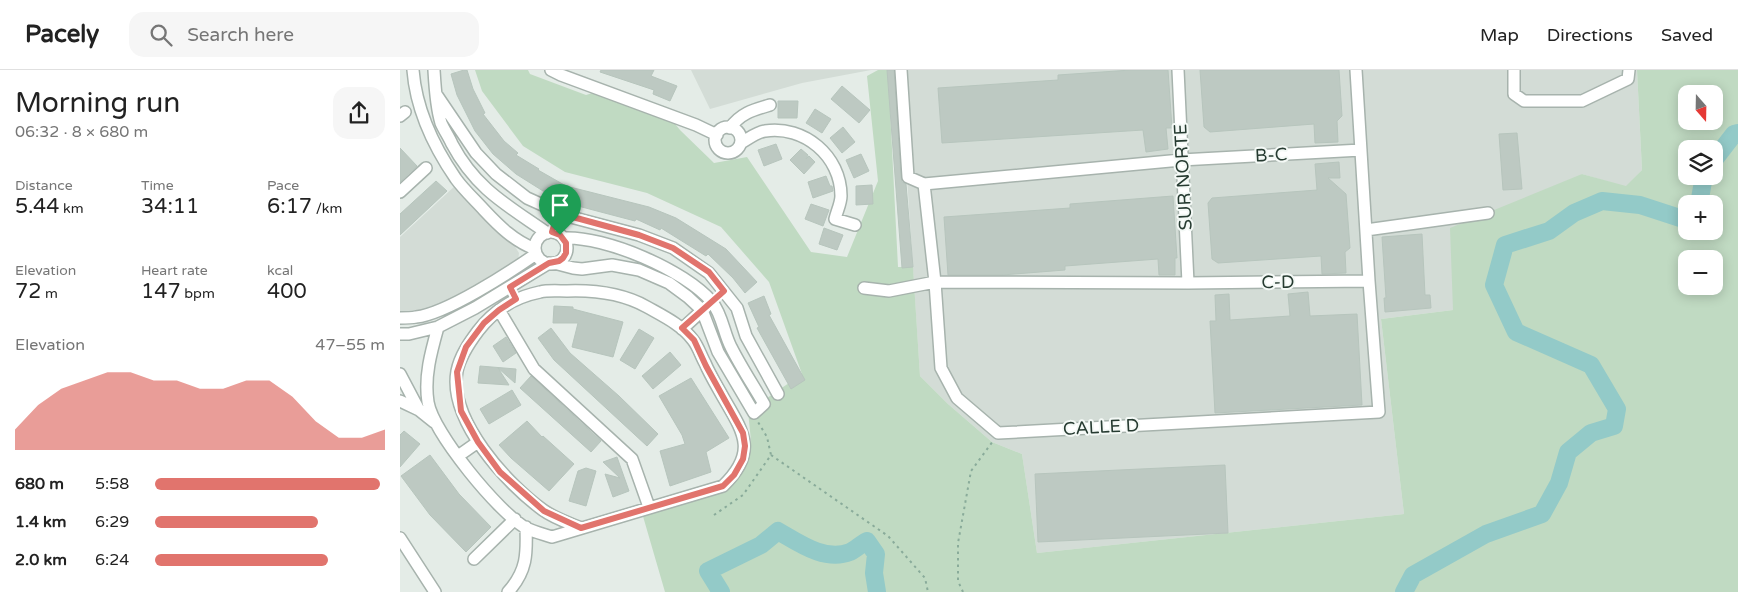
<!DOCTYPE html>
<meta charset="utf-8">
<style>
body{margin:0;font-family:"Varela Round",sans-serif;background:#f6f6f6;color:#222;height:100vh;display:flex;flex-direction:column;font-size:19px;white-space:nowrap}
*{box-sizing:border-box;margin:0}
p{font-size:16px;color:#767676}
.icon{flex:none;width:28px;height:28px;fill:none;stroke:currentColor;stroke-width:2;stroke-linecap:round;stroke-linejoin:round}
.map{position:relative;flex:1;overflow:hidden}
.drawer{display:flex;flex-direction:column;background:#fff;width:400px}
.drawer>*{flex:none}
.needle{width:32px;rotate:160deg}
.tools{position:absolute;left:1278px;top:15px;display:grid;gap:10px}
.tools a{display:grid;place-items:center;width:45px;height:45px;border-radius:10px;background:#fff;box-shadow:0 2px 12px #0003;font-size:25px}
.pin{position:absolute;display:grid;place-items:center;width:42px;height:42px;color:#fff;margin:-51px -21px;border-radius:50% 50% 50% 0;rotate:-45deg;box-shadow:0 0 5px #0007}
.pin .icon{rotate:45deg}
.round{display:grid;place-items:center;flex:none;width:52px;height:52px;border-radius:15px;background:#f6f6f6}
.overview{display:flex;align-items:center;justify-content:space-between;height:85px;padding:0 15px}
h1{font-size:28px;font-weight:600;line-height:38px}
.figures{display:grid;grid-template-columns:repeat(3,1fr);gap:8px;height:85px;padding:5px 15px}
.figures div{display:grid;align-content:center}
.figures b{font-size:21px;font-weight:600}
.figures small{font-size:14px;font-weight:400}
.figures p{font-size:14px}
.chart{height:140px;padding:10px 15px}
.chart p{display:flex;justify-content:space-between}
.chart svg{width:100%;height:90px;margin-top:5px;fill:#e1746d;opacity:.7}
ul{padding:0 15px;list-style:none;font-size:16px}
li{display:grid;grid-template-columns:80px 60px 1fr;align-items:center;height:38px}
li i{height:12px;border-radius:6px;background:#e1746d}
header{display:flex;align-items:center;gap:30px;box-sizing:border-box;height:70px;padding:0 25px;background:#fff;border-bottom:1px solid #e0e0e0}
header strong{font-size:24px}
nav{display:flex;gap:28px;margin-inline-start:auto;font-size:18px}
.search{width:350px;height:45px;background:#f6f6f6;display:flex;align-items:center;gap:12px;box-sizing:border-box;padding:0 18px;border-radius:15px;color:#767676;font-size:19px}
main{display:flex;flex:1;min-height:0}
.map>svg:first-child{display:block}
</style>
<header>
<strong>Pacely</strong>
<div class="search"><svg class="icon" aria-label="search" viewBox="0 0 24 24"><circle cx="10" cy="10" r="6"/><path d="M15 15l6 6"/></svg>Search here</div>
<nav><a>Map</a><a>Directions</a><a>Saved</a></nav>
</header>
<main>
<section class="drawer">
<div class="overview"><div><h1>Morning run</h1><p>06:32 · 8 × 680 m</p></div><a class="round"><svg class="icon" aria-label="share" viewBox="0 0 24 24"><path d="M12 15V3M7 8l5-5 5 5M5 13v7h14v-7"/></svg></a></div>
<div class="figures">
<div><p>Distance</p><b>5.44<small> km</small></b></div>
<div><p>Time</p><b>34:11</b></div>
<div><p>Pace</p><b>6:17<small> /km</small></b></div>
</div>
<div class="figures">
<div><p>Elevation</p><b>72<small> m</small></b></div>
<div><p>Heart rate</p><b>147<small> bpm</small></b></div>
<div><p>kcal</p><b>400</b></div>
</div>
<div class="chart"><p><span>Elevation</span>47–55 m</p>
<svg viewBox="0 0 160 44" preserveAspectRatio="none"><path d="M0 44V34L10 22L20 14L30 10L40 6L50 6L60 10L70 10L80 14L90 14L100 10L110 10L120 18L130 30L140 38L150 38L160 34V44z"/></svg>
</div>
<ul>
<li><b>680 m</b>5:58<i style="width:98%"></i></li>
<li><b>1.4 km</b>6:29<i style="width:71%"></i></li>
<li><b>2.0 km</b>6:24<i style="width:75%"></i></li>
</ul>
</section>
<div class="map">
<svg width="1338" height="522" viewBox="0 0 1338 522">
<rect width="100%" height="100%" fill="#e4ece7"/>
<path fill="#d3dcd6" d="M 291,0 L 471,0 L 402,13 L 310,39 Z
M 500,0 L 1237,0 L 1242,100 L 1226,117 L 1182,104 L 1053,240 L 981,249 L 1004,444 L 637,483 L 622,384 L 592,372 L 548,334 L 520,306 Z
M 56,115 L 114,175 L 119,183 L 118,191 L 57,228 L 29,239 L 0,243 L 0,167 Z"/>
<path fill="#c0dac2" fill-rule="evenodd" d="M 75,0 L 128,0 L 130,4 L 186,25 L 199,21 L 272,50 L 280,60 L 314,93 L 347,87 L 411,182 L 447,187 L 478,111 L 467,6 L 478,0 L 488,0 L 498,197 L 513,197 L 520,306 L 548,334 L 592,372 L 622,384 L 637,483 L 1004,444 L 981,249 L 1053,240 L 1050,158 L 1182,104 L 1226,116 L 1242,100 L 1237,0 L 1338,0 L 1338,522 L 265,522 L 240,436 L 331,408 L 351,371 L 348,341 L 402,304 L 369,212 L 321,157 L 247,123 L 165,102 L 123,76 L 82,21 ZM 1286,24 L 1314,24 L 1314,51 L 1286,51 ZM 1286,79 L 1314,79 L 1314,106 L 1286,106 ZM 1286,134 L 1314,134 L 1314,161 L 1286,161 ZM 1286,189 L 1314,189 L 1314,216 L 1286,216 Z"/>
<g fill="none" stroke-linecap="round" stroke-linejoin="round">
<path stroke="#93cac8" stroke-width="18" d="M 1314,90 L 1334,64 L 1338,63
M 1299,134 L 1304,106
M 321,522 L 308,501 L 361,475 L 378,461 C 399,473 425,492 450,482 C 456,479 461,474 467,471 L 476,484 L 474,503 L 477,522
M 1004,522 L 1013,505 L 1086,464 L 1142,444 L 1159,413 L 1168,382 L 1191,363 L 1214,356 L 1217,339 L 1191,295 L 1116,262 L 1094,215 L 1105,175 L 1149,161 L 1174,143 L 1202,131 L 1240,135 L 1286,150"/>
</g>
<path fill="#bdc9c2" stroke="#b7c5bd" d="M 64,0 L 67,0 L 73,19 L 85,43 L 83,44 L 104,71 L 118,83 L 116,85 L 139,99 L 138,100 L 166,116 L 249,137 L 276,148 L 326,179 L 357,212 L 345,223 L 333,208 L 308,184 L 306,186 L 261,158 L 260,160 L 236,149 L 235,151 L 159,131 L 116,104 L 93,84 L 75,61 L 57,25 L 51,4 Z
M 201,0 L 254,0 L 251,6 L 277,16 L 270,31 L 253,24 L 254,20 L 200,2 Z
M 487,0 L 494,0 L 501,107 L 502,112 L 506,114 L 513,197 L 502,198 Z
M 731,0 L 768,0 L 772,58 L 766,58 L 768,79 L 746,82 L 743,60 L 542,73 L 538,18 L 658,10 L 658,5 Z
M 800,0 L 939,0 L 942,46 L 937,51 L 938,72 L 915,73 L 914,54 L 810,62 L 804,57 Z
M 442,16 L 470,40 L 459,53 L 431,29 Z
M 378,31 L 398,31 L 397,48 L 378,48 Z
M 415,39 L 431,49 L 422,63 L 406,53 Z
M 443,57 L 455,72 L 442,83 L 430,68 Z
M 1117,63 L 1122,119 L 1103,120 L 1099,64 Z
M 376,74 L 382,89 L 364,96 L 358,80 Z
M 0,78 L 17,96 L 0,112 Z
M 401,79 L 408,85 L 406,89 L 409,86 L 415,92 L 404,104 L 390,90 Z
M 461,84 L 469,101 L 454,108 L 446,90 Z
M 939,92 L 940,108 L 928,108 L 946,124 L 950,178 L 945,182 L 946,203 L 922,204 L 921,186 L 818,193 L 812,189 L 808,133 L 812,128 L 917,120 L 915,94 Z
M 426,106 L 430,116 L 432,116 L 433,121 L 413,128 L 408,112 Z
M 36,111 L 47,121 L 0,165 L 0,144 Z
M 472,115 L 473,134 L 456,135 L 456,116 Z
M 773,126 L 777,188 L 775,188 L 775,205 L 759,205 L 758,189 L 665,196 L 665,200 L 602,205 L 548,205 L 544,147 L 670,138 L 670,134 Z
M 411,134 L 429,140 L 423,156 L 405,149 Z
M 424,158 L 443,165 L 437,180 L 419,174 Z
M 1022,164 L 1025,225 L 1030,225 L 1031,238 L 985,242 L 984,228 L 986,228 L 982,167 Z
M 908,222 L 910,246 L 957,244 L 962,335 L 815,343 L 810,251 L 816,251 L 815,225 L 829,224 L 830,250 L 890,246 L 888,224 Z
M 364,226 L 371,244 L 369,245 L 405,310 L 391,319 L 357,258 L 359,257 L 348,233 Z
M 154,236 L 173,237 L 173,239 L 223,252 L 213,287 L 172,277 L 178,253 L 153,253 Z
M 151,258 L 170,283 L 219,326 L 258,364 L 247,376 L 154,290 L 138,268 Z
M 239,259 L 254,268 L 235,299 L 220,290 Z
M 106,267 L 116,283 L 103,292 L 93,276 Z
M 270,282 L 281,295 L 253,319 L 242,306 Z
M 80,296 L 116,299 L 115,313 L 98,298 L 109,315 L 78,313 Z
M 131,306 L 201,371 L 191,382 L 120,318 Z
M 291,308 L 329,368 L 306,382 L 311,402 L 270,416 L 260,381 L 285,374 L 282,365 L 259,326 Z
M 112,320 L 121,335 L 89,354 L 80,339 Z
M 127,351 L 142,367 L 143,366 L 174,394 L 149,421 L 111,388 L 99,375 Z
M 4,361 L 20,374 L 0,397 L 0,365 Z
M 30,385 L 59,424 L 91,457 L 66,482 L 30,445 L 1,406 Z
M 217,387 L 229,421 L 213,427 L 205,404 L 220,408 L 203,392 Z
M 825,395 L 828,463 L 638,472 L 635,404 Z
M 186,398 L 196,401 L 186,436 L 169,431 L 178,401 Z"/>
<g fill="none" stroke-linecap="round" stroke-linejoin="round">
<g stroke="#a7b3ad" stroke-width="14">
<path id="minor" d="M 13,0 C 16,39 34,77 56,109 C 64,120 75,130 84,140 C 99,156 114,171 135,179
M 34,0 C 35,17 36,37 41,53 C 44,60 49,67 52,74 C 76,119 107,135 147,163
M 151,0 L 161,5 L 296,55 L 317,65
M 501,0 L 508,107 L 524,114 L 781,90 L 961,80
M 778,0 L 788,213
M 956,0 L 969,211 L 979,342 L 598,363 L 557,328 L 541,298 L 535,212 L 788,213 L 969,211
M 1114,0 L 1114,24 L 1124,31 L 1182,31 L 1228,9 L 1229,0
M 36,24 L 76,83 L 96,104 L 127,128 L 167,146 L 239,165 L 273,178 L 309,203 L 337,238 L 346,266 L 378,324
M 0,46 L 5,42
M315 70a13 13 0 1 1 26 0a13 13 0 1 1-26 0Z
M 330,58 C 341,43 353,40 370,35
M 341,73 C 348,69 357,62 365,61 C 404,55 441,86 441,126 C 441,133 437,141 435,149 L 455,155
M 0,122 L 26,98
M 966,160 L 1088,143
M135 178a16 16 0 1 1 32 0a16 16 0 1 1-32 0Z
M 154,193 L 173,198 L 182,199 L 212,195 L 239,200 L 269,213 L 288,227 L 302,240 L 318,282 L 354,343 L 364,334 C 353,315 341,297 331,277 C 324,264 322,244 312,232 C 285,200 205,166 164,168
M 464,218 L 489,221 L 535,212 L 524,114
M 99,240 L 134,299 L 232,389 L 249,437
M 0,248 C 5,248 11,248 16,247 C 46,244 110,202 136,184
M 38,257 C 31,282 24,307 28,332 C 33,363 99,443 126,458 C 134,462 143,464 152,467 L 323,416 C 358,382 344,363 323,327 C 317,316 310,305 305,293 C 301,286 298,276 293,270 C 282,255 263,246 247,237 C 222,223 195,220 167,221 C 158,221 148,220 140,222 C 115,227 93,241 78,261 C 69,273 60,286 57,301 C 48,350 107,414 143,440 C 154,448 169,453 181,458
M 282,259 L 306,237
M 0,264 L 9,264 L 38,257 L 75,238 L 149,193
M 0,304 L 19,340 L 34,352
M 0,331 L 19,340
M 58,386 L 78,372
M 0,468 L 35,522
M 74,489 L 115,449
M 108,522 C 127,501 127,484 126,457"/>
</g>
<path stroke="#89ab9a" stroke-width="2" stroke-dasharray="2.5 4" stroke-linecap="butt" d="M 371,385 L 488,466 L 525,508 L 528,522
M 314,445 L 343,425 L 371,385 L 367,367 L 358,352
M 563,522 L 558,511 L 558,473 L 571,401 L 593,371"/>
<use href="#minor" stroke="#fff" stroke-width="11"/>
</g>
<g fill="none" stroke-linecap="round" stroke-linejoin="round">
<g stroke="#fff" stroke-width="10">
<path id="route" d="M 158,143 L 239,165 L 273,178 L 309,202 L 324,221 L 282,258 L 294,270 L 306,296 L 343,363 L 345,376 L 343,389 L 334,405 L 323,416 L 181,458 L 144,441 L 100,402 L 78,372 L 61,341 L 57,302 L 66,277 L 84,253 L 99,240 L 116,229 L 110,217 L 149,193 L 159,191 L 163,188 L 166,183 L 166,173 L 160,165 L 152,162 Z"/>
</g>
<use href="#route" stroke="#e1746d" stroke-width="6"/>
</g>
<g text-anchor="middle" stroke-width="4" stroke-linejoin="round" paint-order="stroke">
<g font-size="18" fill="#263b31" stroke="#f4f9f6">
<text transform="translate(871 85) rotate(-3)" y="6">B-C</text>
<text transform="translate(783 107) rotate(-93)" y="6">SUR NORTE</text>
<text transform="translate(878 212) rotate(-1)" y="6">C-D</text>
<text transform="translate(701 357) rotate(-3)" y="6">CALLE D</text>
</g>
</g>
</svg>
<div class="tools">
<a><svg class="needle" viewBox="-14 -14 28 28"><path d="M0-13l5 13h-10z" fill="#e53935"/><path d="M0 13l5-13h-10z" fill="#767676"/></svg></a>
<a><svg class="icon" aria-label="layers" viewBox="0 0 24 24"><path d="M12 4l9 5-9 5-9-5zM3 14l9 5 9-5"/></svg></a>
<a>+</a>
<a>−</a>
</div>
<div class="pin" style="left:160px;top:165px;background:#1e9e55"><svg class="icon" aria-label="arrive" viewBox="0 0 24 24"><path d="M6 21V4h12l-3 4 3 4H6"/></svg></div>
</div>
</main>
